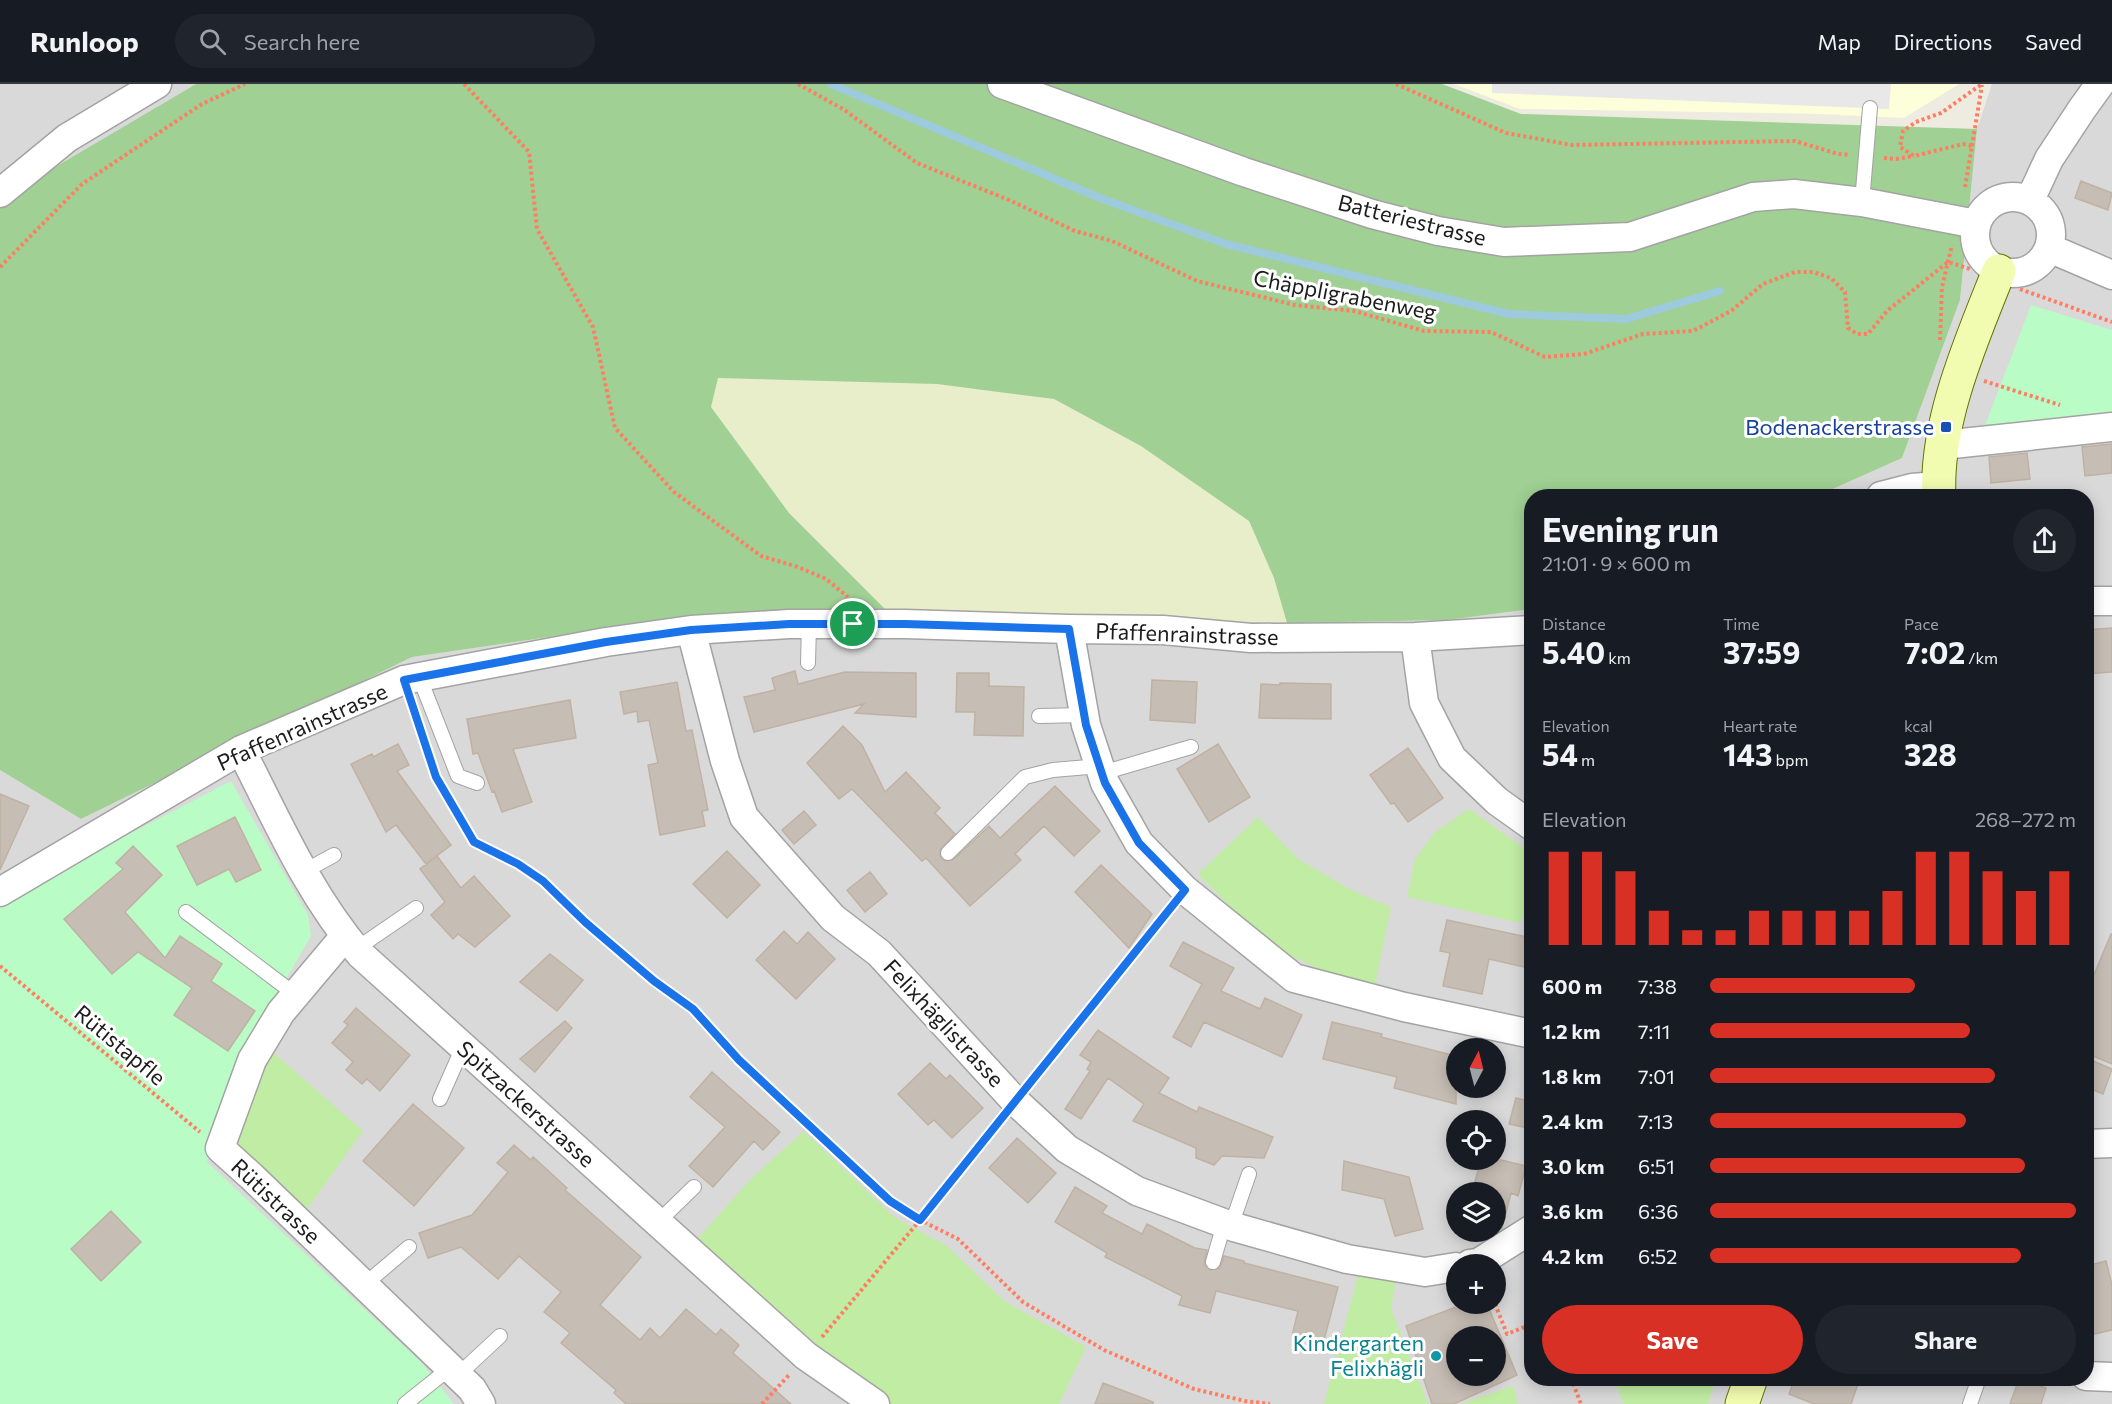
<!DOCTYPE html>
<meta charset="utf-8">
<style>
body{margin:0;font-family:Commissioner,sans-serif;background:#20242c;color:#f1f3f6;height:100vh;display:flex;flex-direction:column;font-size:22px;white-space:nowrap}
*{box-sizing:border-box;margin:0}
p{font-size:20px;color:#9ea1a6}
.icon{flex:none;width:33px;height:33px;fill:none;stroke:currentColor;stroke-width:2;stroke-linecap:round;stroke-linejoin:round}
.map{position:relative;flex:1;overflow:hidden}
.panel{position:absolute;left:1524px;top:405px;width:570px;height:897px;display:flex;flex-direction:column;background:#171b24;border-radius:24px;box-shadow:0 3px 15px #0003}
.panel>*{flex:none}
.needle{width:39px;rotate:7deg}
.buttons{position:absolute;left:1446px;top:954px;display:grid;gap:12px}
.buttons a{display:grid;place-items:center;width:60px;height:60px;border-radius:50%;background:#171b24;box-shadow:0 3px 15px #0003;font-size:30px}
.pin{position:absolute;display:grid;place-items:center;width:51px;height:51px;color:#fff;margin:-26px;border:3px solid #fff;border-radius:50%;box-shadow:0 2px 6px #0007}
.round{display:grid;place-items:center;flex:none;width:63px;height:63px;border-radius:32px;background:#20242c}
.headline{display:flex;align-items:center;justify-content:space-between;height:102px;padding:0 18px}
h1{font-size:33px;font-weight:700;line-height:45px}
.metrics{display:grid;grid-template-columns:repeat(3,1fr);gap:9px;height:102px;padding:6px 18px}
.metrics div{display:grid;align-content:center}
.metrics b{font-size:30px;font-weight:700}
.metrics small{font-size:16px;font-weight:400}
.metrics p{font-size:16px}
.chart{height:168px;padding:12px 18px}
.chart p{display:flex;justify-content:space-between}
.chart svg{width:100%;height:108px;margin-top:6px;stroke:#d93025;stroke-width:6}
.primary-button{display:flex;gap:12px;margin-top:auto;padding:12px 18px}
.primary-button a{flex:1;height:69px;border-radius:36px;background:#d93025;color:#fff;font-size:24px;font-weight:700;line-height:69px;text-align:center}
.primary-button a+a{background:#20242c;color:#f1f3f6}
ul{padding:0 18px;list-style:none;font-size:20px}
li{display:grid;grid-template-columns:96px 72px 1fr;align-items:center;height:45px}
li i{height:15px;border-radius:8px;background:#d93025}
header{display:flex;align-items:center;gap:36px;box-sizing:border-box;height:84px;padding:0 30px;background:#171b24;border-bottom:2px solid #363941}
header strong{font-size:28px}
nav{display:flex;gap:33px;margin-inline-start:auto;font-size:21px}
.search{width:420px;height:54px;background:#20242c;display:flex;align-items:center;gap:15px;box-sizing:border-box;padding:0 21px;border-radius:33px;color:#9ea1a6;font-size:22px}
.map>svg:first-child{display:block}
</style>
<header>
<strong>Runloop</strong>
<div class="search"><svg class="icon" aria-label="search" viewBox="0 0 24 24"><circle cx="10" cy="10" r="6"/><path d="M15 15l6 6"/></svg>Search here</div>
<nav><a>Map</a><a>Directions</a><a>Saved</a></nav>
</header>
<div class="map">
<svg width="2112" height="1320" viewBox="0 0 2112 1320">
<rect width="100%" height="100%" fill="#eeebe1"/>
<path fill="#dad9d9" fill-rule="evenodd" d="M 0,0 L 196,0 L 11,109 L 0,123 Z
M 1992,0 L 2112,0 L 2112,1320 L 0,1320 L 0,686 L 81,735 L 412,573 L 686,533 L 885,525 L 1287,539 L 1447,536 L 1531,525 L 1532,1294 L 2086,1294 L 2086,412 L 1817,412 L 1902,374 L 1960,216 L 1977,45 ZM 1456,964 L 1496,964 L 1496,1004 L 1456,1004 ZM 1456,1036 L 1496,1036 L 1496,1076 L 1456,1076 ZM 1456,1108 L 1496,1108 L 1496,1148 L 1456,1148 ZM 1456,1180 L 1496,1180 L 1496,1220 L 1456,1220 ZM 1456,1252 L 1496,1252 L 1496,1292 L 1456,1292 Z"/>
<path fill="#fcffd9" d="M 1454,0 L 1959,0 L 1904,34 L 1820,30 L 1520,25 Z"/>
<path fill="#e9eeca" d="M 718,294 L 937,300 L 1054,315 L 1141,362 L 1249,437 L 1274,494 L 1287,539 L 885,525 L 789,429 L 711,323 Z"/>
<path fill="#c1eca3" d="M 1469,725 L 1531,769 L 1531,810 L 1520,839 L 1407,813 L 1415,775 L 1435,748 Z
M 1258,733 L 1298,775 L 1353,807 L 1391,823 L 1375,901 L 1325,888 L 1267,860 L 1198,790 Z
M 268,964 L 363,1047 L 302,1132 L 229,1062 Z
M 804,1047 L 894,1133 L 947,1162 L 1004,1217 L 1086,1263 L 1059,1320 L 886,1320 L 873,1311 L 698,1154 L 750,1096 Z
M 1358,1191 L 1396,1197 L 1391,1225 L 1428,1320 L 1324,1320 Z
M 1613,1295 L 1716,1295 L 1708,1320 L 1624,1320 Z
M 1513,1302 L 1518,1320 L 1460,1320 Z"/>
<path fill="#a0d093" d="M 196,0 L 1442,0 L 1521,30 L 1977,45 L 1960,216 L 1902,374 L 1817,412 L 1532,412 L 1531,525 L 1447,536 L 1287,539 L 1274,494 L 1249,437 L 1141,362 L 1054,315 L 937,300 L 718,294 L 711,323 L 789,429 L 885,525 L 686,533 L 412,573 L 81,735 L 0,686 L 0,123 L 11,109 Z"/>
<path fill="#bafcc5" d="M 2031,221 L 2112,246 L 2112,336 L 1983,347 Z
M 231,697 L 308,831 L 311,852 L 263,935 L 207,1078 L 421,1278 L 454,1320 L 0,1320 L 0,822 L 64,784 Z"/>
<path fill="#e8e8e8" d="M 1492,0 L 1891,0 L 1889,25 L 1492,9 Z"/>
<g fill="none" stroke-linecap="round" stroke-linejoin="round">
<path stroke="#9ecade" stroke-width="8" d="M 831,0 L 1100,114 L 1226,160 L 1509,230 L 1626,235 L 1720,207"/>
</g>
<path fill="#c6bdb4" stroke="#c0b2a2" stroke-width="1.5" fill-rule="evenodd" d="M 2081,97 L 2112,109 L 2108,126 L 2075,114 Z
M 2112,360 L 2112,389 L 2085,392 L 2082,363 Z
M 2027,369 L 2030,395 L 1991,399 L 1989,373 Z
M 2112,544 L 2112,588 L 2086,590 L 2086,546 Z
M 795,587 L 798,600 L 845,588 L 916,589 L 916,633 L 855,629 L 864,620 L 754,648 L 744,613 L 775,606 L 772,594 Z
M 957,589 L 989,589 L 989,602 L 1024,603 L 1023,652 L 974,651 L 975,628 L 956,628 Z
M 1152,596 L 1197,598 L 1195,639 L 1150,636 Z
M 677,598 L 686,647 L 692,646 L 708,726 L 702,727 L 705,742 L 660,751 L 648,681 L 658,679 L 649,636 L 638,638 L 637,627 L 624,630 L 620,608 Z
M 1280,599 L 1331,600 L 1331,635 L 1259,634 L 1261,600 L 1280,601 Z
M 570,616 L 576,654 L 513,665 L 532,718 L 502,728 L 494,707 L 492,708 L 478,669 L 473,670 L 467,635 Z
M 843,642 L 862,661 L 885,708 L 906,688 L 940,724 L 935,729 L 955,750 L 940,766 L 940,772 L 945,777 L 954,775 L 989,742 L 1000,754 L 1055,702 L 1100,747 L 1074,772 L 1044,742 L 1015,770 L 1021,776 L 970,822 L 926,774 L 922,777 L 852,705 L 839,715 L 807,679 Z
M 398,660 L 409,681 L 397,687 L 451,761 L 426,780 L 396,741 L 386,748 L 351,680 L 372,670 L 373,673 Z
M 1218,660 L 1250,713 L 1209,738 L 1177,685 Z
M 1408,664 L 1443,714 L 1408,738 L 1394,719 L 1391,720 L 1370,691 Z
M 0,710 L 29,722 L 0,786 Z
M 804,727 L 816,741 L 794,760 L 782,746 Z
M 235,733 L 261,786 L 236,798 L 229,785 L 197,801 L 177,762 Z
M 133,762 L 162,791 L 125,828 L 165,874 L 180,852 L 222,880 L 211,897 L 255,927 L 228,967 L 174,931 L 192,904 L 138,868 L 112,890 L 64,835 L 123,785 L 116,779 Z
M 727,767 L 760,801 L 727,834 L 693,800 Z
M 437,772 L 461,804 L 474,792 L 510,832 L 475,863 L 458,850 L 453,855 L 431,831 L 445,818 L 420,785 Z
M 1101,781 L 1152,830 L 1129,864 L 1075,808 Z
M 870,788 L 887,810 L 865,828 L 847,806 Z
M 1447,836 L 1532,854 L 1532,885 L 1489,875 L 1482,910 L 1443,902 L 1450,869 L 1440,867 Z
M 784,847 L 797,860 L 808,848 L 835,875 L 796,915 L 756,876 Z
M 2111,850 L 2112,850 L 2112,980 L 2086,969 L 2086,910 Z
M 1183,858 L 1234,884 L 1221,907 L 1260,925 L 1265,914 L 1302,931 L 1282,973 L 1204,938 L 1191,963 L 1173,953 L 1202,900 L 1170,882 Z
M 550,870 L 583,896 L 557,927 L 520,898 Z
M 356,924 L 410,971 L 380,1007 L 367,995 L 362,1000 L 346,986 L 353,978 L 332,959 L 348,941 L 344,938 Z
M 565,937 L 572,944 L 535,988 L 520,975 Z
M 1332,938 L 1382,950 L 1381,953 L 1456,972 L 1456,1020 L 1394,1004 L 1397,993 L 1323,975 Z
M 1098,946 L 1169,994 L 1159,1009 L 1197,1028 L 1199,1023 L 1273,1053 L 1264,1074 L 1222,1072 L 1214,1081 L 1196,1074 L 1196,1064 L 1133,1037 L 1144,1020 L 1108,994 L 1081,1035 L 1065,1025 L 1090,987 L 1087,985 L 1091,978 L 1080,971 Z
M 2093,977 L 2112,985 L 2103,1010 L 2086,1003 L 2086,994 Z
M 930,979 L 946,995 L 950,991 L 983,1024 L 952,1054 L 934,1036 L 928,1041 L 898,1010 Z
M 712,988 L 780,1048 L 763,1066 L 754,1057 L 713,1103 L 689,1082 L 725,1043 L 690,1013 Z
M 1516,1014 L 1532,1018 L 1532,1045 L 1509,1040 Z
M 413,1020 L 464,1064 L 414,1122 L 363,1077 Z
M 1017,1054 L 1056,1089 L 1028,1119 L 989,1084 Z
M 514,1061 L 531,1076 L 533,1073 L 567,1104 L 565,1106 L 641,1173 L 600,1221 L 640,1256 L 650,1244 L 660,1254 L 686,1225 L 716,1251 L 721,1245 L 739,1261 L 733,1269 L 791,1320 L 626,1320 L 614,1309 L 616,1306 L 561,1259 L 570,1249 L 544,1228 L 561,1208 L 519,1172 L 498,1195 L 461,1163 L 428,1174 L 419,1149 L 472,1131 L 508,1088 L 497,1079 Z
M 1481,1076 L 1501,1076 L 1526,1082 L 1518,1112 L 1511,1109 L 1502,1144 L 1496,1144 L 1496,1108 L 1472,1108 Z
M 1344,1077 L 1409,1093 L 1423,1145 L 1395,1152 L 1384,1115 L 1342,1106 Z
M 1075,1103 L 1107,1122 L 1102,1129 L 1142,1150 L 1147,1140 L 1195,1164 L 1207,1166 L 1204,1180 L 1210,1186 L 1220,1184 L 1224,1172 L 1244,1177 L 1244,1179 L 1338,1203 L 1323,1260 L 1292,1252 L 1298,1227 L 1216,1207 L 1210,1229 L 1179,1221 L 1182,1212 L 1105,1173 L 1107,1169 L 1055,1138 Z
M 111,1127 L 141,1158 L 101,1197 L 71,1165 Z
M 2106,1177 L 2112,1201 L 2112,1246 L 2090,1251 L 2086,1236 L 2086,1182 Z
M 1464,1220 L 1487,1220 L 1517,1291 L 1454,1320 L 1432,1320 L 1406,1242 ZM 1456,1252 L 1496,1252 L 1496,1292 L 1456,1292 Z
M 1795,1294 L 1860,1294 L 1851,1320 L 1814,1320 L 1789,1310 Z
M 2019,1295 L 2046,1304 L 2041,1320 L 2010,1320 Z
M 1103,1299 L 1153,1318 L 1153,1320 L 1095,1320 Z"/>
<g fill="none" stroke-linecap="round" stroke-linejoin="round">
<g stroke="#a3a3a3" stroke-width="16">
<path id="lane" d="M 1862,118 L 1870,24
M 808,579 L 809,540
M 419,592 L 458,692 L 477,699
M 1039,632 L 1085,631
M 1102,689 L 1191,663
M 948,769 L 1025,693 L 1053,686 L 1100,682
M 303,788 L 334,771
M 186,828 L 296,911
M 356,865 L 416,824
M 440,1015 L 463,963
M 658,1138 L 694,1103
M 1231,1142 L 1249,1090
M 1213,1178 L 1224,1140
M 364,1201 L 409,1163
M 457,1292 L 500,1252
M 405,1320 L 450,1284
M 1970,1320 L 1979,1294"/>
</g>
<g stroke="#a3a3a3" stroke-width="31">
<path id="street" d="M 1002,0 L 1244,88 L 1372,130 L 1438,147 L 1504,158 L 1630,153 L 1753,113 L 1794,110 L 1862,118 L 1976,140
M 0,109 L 67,54 L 157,0
M1975 151a38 38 0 1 1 76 0a38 38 0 1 1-76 0Z
M 2030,116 L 2049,75 L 2082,25 L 2100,0
M 2049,164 L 2112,191
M 1943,361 L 2112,343
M 1881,412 L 1912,404 L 1938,402
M 2086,517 L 2112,517
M 1069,545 L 1086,641 L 1105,699 L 1139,759 L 1185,806 L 1294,894 L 1404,923 L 1532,950
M 691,546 L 725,677 L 744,733 L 833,834 L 879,869 L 1015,1017 L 1067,1065 L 1137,1107 L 1234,1143 L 1347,1175 L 1425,1188 L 1456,1183
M 1415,553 L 1424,619 L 1452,674 L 1497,717 L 1532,742
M 241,666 C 277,736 308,809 360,870 L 806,1272 L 875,1320
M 0,808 L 241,666 L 404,596 L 606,558 L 691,546 L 789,540 L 905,540 L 1069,545 L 1163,546 L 1251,554 L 1415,553 L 1532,546
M 345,852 L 281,928 L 252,976 L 220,1064 L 251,1092 L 472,1305 L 481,1320
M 2086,1060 L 2112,1059
M 1470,1180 L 1478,1179 L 1532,1145
M 2086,1292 L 2112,1293"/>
</g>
<g stroke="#5f7600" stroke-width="35">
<path id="secondary" d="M 1939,412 C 1935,338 1972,255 1999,187
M 1742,1320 L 1751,1294"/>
</g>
<path stroke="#ff7e61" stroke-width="4" stroke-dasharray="3 3" stroke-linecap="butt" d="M 464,0 L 529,68 L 537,145 L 593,243 L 615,344 L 674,408 L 761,472 L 798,483 L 826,495 L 848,513
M 798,0 L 843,25 L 917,79 L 1009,116 L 1075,147 L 1112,157 L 1197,197 L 1295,221 L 1354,227 L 1424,247 L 1491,248 L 1545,273 L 1584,270 L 1643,250 L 1693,247 L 1731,227 L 1763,200 L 1795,188 L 1813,188 L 1831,194 L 1845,208 L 1848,244 L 1857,250 L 1868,250 L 1887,227 L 1948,178 L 1970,185
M 1396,0 L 1506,49 L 1572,61 L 1795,57 L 1838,70 L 1850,71
M 1972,62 L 1982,1
M 1884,74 L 1896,75 L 1914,72
M 1965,103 L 1972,62 L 1963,60 L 1914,72 L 1900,63 L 1903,47 L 1916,38 L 1941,29 L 1982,0
M 0,183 L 82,100 L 202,20 L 245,0
M 2020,205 L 2112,238
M 1940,256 L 1942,203 L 1952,161
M 1984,297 L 2060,321
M 443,705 L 474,758 L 518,780 L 543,797 L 585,838 L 654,897 L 693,925 L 739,976 L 890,1117 L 920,1136 L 958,1155 L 1023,1218 L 1104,1266 L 1194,1305 L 1245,1317 L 1270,1320
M 0,882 L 200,1048
M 1031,997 L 1169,826
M 1495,1220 L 1507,1250 L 1532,1240
M 822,1253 L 920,1136 L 1000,1036
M 1571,1294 L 1581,1320
M 762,1320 L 790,1290"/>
<use href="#lane" stroke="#fff" stroke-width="14"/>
<use href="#street" stroke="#fff" stroke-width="28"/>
<use href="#secondary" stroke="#f2fcb0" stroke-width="33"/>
</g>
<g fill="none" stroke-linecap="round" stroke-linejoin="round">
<g stroke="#fff" stroke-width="12">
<path id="route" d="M 789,540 L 905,540 L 1069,545 L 1086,641 L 1105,699 L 1139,759 L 1185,806 L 920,1136 L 890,1117 L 739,976 L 693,925 L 654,897 L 585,838 L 543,797 L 518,780 L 474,758 L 436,693 L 404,596 L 606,558 L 691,546 Z"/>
</g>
<use href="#route" stroke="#1a73e8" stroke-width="8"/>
</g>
<rect fill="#1a4fb4" stroke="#fff" stroke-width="2" x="1940" y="337" width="12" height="12" rx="3"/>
<circle fill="#0f9aa8" stroke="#fff" stroke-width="2" cx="1436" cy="1272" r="6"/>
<g text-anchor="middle" stroke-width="6" stroke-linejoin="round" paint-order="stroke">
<g font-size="22" fill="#1c1c1c" stroke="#fff">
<text transform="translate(1412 136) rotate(14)" y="8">Batteriestrasse</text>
<text transform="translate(1345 211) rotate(11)" y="8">Chäppligrabenweg</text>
<text transform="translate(1187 550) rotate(2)" y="8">Pfaffenrainstrasse</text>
<text transform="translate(302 643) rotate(-24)" y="8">Pfaffenrainstrasse</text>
<text transform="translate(944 939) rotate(47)" y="8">Felixhäglistrasse</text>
<text transform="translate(120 961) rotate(40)" y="8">Rütistapfle</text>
<text transform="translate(526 1020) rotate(42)" y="8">Spitzackerstrasse</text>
<text transform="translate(276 1117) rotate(43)" y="8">Rütistrasse</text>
</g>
<g font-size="22" fill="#164399" stroke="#fff" text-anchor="end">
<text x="1934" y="351">Bodenackerstrasse</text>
</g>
<g font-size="22" fill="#0d838f" stroke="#fff" text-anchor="end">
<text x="1424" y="1267">Kindergarten<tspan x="1424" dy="25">Felixhägli</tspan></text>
</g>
</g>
</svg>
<div class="buttons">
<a><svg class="needle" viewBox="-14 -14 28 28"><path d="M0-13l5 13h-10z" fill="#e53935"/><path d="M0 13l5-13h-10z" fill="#9ea1a6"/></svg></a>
<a><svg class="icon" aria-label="locate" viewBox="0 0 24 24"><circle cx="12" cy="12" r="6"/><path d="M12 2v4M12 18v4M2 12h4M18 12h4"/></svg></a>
<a><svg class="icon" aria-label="layers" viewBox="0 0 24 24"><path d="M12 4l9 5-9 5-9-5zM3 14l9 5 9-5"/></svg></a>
<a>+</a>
<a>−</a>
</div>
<div class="pin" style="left:853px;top:540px;background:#1e9e55"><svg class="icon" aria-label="arrive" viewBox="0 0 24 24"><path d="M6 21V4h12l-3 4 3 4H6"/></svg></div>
<section class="panel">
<div class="headline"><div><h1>Evening run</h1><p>21:01 · 9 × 600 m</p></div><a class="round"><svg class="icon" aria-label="share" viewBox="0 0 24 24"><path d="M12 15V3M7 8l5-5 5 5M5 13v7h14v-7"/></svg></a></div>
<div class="metrics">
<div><p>Distance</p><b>5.40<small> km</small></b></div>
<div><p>Time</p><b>37:59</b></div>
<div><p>Pace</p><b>7:02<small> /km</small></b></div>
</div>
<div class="metrics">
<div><p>Elevation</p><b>54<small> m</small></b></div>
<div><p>Heart rate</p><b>143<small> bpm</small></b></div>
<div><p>kcal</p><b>328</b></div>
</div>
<div class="chart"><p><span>Elevation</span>268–272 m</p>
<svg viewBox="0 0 160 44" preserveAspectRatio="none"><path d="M5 44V6M15 44V6M25 44V14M35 44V30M45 44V38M55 44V38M65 44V30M75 44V30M85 44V30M95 44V30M105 44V22M115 44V6M125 44V6M135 44V14M145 44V22M155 44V14"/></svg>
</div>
<ul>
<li><b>600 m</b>7:38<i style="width:56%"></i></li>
<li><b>1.2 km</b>7:11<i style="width:71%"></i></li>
<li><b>1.8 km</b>7:01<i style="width:78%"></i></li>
<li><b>2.4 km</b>7:13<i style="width:70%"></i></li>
<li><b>3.0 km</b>6:51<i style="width:86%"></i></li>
<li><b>3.6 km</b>6:36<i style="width:100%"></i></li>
<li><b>4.2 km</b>6:52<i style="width:85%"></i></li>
</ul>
<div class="primary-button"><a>Save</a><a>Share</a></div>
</section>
</div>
